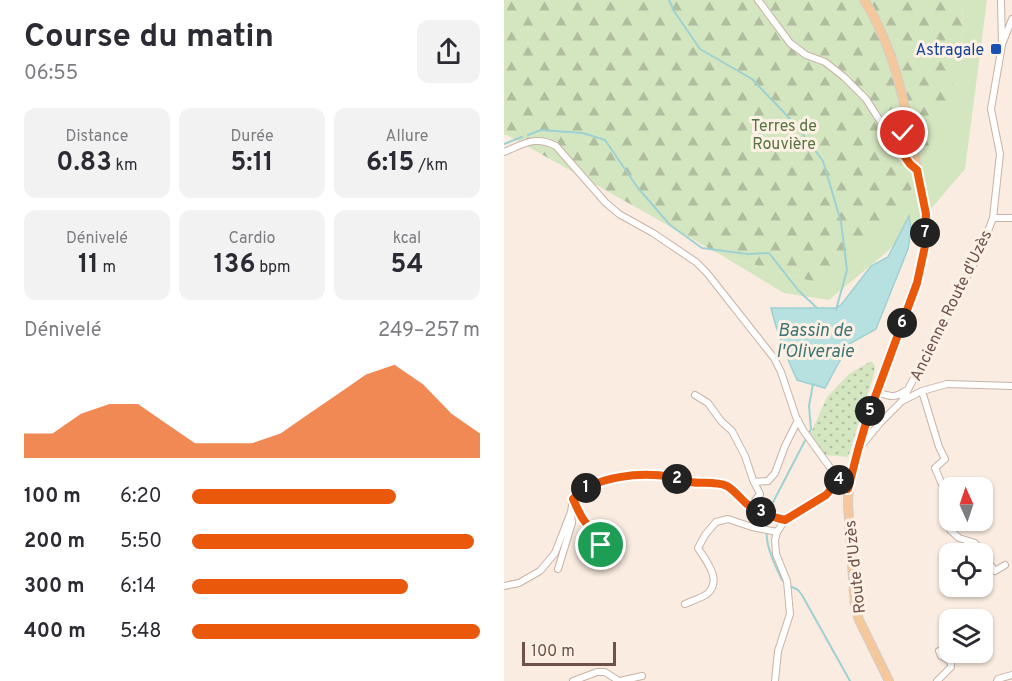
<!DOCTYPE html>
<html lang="fr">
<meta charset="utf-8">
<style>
body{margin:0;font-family:Overpass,sans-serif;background:#f2f2f3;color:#2b2b33;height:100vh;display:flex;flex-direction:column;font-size:22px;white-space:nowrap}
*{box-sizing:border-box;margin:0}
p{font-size:20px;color:#7c7c81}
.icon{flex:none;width:33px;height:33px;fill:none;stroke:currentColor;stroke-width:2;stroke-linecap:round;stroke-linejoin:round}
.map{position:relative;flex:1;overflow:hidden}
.side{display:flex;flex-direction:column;background:#fff;width:504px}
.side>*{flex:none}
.needle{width:39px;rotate:357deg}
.tools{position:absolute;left:435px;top:477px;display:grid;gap:12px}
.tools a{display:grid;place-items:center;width:54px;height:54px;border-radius:12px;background:#fff;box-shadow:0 2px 4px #0004;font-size:30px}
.scale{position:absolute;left:18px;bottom:15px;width:94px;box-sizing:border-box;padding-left:6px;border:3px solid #6e5249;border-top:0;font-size:16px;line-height:21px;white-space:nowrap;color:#6e5249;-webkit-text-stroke:4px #fdf1e5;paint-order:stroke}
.pin{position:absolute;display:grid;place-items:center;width:51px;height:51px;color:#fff;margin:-26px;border:3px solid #fff;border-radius:50%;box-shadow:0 2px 6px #0007}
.km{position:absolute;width:30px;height:30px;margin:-15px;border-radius:50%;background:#222;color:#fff;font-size:16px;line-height:30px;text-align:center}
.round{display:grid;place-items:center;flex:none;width:63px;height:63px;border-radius:12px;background:#f2f2f3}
.overview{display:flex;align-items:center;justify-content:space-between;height:102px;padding:0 24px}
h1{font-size:33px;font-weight:700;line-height:45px}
.figures{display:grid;grid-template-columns:repeat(3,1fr);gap:9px;height:102px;padding:6px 24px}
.figures div{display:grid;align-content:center;border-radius:12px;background:#f2f2f3;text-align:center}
.figures b{font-size:26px;font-weight:700}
.figures small{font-size:16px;font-weight:400}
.figures p{font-size:16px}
.chart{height:168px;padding:12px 24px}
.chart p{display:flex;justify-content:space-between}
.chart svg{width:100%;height:108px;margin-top:6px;fill:#ea580c;opacity:.7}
ul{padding:0 24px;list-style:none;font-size:20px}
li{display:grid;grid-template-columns:96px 72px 1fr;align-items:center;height:45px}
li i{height:15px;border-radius:8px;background:#ea580c}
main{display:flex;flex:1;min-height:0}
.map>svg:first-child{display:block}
</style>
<main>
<section class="side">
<div class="overview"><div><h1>Course du matin</h1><p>06:55</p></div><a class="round"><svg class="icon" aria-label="share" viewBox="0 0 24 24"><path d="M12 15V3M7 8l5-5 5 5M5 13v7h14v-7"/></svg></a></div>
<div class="figures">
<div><p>Distance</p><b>0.83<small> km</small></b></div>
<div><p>Durée</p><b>5:11</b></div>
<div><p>Allure</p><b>6:15<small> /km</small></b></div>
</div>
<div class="figures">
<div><p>Dénivelé</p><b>11<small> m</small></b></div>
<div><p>Cardio</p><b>136<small> bpm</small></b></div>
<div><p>kcal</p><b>54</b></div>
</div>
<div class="chart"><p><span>Dénivelé</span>249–257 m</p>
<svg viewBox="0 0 160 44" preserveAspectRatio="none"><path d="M0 44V34L10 34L20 26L30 22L40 22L50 30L60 38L70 38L80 38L90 34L100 26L110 18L120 10L130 6L140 14L150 26L160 34V44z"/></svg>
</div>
<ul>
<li><b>100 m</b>6:20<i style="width:71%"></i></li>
<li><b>200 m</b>5:50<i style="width:98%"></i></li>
<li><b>300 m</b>6:14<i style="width:75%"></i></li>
<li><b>400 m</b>5:48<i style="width:100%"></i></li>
</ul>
</section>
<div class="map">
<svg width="508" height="681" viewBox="0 0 508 681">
<defs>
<pattern id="forest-firs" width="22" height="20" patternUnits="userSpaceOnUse" patternTransform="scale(1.5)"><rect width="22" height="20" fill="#d4e6c0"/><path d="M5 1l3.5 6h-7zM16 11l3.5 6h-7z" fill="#b0bd9e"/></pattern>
<pattern id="park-dots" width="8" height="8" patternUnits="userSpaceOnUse" patternTransform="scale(1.5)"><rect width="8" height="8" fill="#d4e6c0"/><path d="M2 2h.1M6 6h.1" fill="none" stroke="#b0bd9e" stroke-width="1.8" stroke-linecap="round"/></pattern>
</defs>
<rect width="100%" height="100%" fill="#faece0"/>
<path fill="#d4e6c0" d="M 459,0 L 483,0 L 461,169 L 409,230 L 325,300 L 280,293 L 217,255 L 314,283 L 457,63 Z"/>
<path fill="url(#forest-firs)" d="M 0,0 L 459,0 L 457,63 L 399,210 L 314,283 L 217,255 L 3,135 L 0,135 Z"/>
<path fill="url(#park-dots)" d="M 367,361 L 371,366 L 370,374 L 344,457 L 319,455 L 306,435 L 323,397 L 345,374 Z"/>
<path fill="#b7e1e1" stroke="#9ed1d2" stroke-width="1.5" d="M 405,216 L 407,230 L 404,249 L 372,329 L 345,344 L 321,388 L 293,380 C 282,356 273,333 267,308 L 332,308 L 337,305 L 367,266 L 384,257 Z"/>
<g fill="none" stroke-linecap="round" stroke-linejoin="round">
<path stroke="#9ed1d2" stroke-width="2" d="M 165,0 L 170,11 L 196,49 L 248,79 L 291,124 L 319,161 L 337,222 L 343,270 L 332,310
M 24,135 L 37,130 L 79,133 L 101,140 L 134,188 L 166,225 L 198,248 L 243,254 L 265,253 L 294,290 L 313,308
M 0,144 L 18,137
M 282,582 L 278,580 C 266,554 258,540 265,510 L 307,429 L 305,406 L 309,384
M 286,586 L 294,590 L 298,595 L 346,681"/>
<g stroke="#c9b3a8" stroke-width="8">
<path id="minor" d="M 254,0 L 286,43 L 302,55 L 321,62 L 340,77 L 362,99 L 389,141 L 406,164 L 413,170
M 499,42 L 508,19
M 390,141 L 396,143 L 400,139 L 399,113
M 0,152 C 20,144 31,135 52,146 L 101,202 L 115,214 L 149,233 L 192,262 L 203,273 L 270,358 L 277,372 L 292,417 L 299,430 L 335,480 L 344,489
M 489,218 L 508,218
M 418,391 L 435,447 L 441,459 L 431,468 L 443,496 L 446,530 L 455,538 L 471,543 L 478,554
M 373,392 C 385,396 390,399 401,391
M 191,395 L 204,403 L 217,421 L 228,431 L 241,456 L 249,480 L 256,494 L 246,507
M 398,401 L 418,391 L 443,384 L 508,386
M 357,446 L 376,423 L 398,401 L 476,252 L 489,218 L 496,154 L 487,109 L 498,45 L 497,0
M 250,482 L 264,481 L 271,473 L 281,446 L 294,420
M 70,500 C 75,509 79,525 90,528 C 98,529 104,528 110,532 L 108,538 L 97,545 L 92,551
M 478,554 L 491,571 L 501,565
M 54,569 L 68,523 L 67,515
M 0,586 L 15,583 L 36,571 L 51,553 L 67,512 L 69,499 L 76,492 L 89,484 L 108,478 L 145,476 L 168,477 L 187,482 L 208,483 L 223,486 L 246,507 L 266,516 L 281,520
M 181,604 C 188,601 197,598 203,594 C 219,580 202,561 194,548 L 201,535 L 212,522 L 224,519 L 248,527 L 273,532
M 69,681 L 93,672 L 101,672 L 115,681
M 116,681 L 138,676
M 271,681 L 274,651 L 286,614 L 283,581 L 272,554 L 271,540 L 273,532 L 281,520 L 322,495 L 335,480
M 433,681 L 447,667 C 448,660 442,658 437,656 L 435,651
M 493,681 L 494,679 L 508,675"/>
</g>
<g stroke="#d4cbc8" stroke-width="10">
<path id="major" d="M 360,0 C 392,50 402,110 413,168 C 416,184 421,201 421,217 C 422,240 419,263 413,284 C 397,335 374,383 359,434 C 352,457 344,480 344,505 L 351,607 L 355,620 L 385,681"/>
</g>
<use href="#minor" stroke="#fff" stroke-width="6"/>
<use href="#major" stroke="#f5c89c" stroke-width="8"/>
</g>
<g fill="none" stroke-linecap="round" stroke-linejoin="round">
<g stroke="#fff" stroke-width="12">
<path id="route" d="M 97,545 L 108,538 L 110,532 C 104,528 98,530 90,528 C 79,525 74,509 69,499 C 91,475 138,472 168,477 C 174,478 180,481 186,482 C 197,484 212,481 223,486 C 230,490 237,499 243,504 C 253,513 268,517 281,520 L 322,495 L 335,480 L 344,489 L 354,450 L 364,416 L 413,283 L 421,246 L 422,214 L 413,170 L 406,164 L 390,141 L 398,142 L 400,139 L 399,133"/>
</g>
<use href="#route" stroke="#ea580c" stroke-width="8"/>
</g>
<rect fill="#1a4fb4" stroke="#fdf1e5" stroke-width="2" x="486" y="43" width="12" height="12" rx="3"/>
<g text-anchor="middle" stroke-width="6" stroke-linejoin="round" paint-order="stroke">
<g font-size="16" fill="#164399" stroke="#fdf1e5" text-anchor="end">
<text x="480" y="55">Astragale</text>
</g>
<g font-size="16" fill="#577442" stroke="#fdf1e5">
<text x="280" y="131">Terres de<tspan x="280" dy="18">Rouvière</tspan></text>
</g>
<g font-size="16" fill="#6e5249" stroke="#fdf1e5">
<text transform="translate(446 305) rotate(-64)" y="6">Ancienne Route d'Uzès</text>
<text transform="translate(350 567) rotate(-96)" y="6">Route d'Uzès</text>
</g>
<g font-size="18" font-style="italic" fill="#3f7273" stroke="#fdf1e5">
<text x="311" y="336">Bassin de<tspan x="311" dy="21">l'Oliveraie</tspan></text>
</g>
</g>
</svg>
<div class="tools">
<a><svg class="needle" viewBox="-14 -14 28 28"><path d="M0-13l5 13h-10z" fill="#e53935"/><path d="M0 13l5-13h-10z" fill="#7c7c81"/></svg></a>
<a><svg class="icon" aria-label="locate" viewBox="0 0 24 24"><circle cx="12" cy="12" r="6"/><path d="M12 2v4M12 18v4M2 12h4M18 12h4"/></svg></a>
<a><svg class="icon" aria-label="layers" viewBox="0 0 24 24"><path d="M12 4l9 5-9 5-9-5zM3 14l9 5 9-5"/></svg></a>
</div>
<div class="scale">100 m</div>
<div class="pin" style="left:97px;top:545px;background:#1e9e55"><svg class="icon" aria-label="arrive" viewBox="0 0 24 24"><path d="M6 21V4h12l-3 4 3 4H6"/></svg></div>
<div class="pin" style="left:399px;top:133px;background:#d93025"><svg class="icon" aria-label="check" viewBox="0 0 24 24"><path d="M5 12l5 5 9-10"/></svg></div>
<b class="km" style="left:82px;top:488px">1</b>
<b class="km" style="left:173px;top:479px">2</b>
<b class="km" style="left:257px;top:512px">3</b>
<b class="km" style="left:335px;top:480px">4</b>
<b class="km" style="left:366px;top:411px">5</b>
<b class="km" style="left:398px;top:323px">6</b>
<b class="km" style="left:421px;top:233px">7</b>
</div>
</main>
